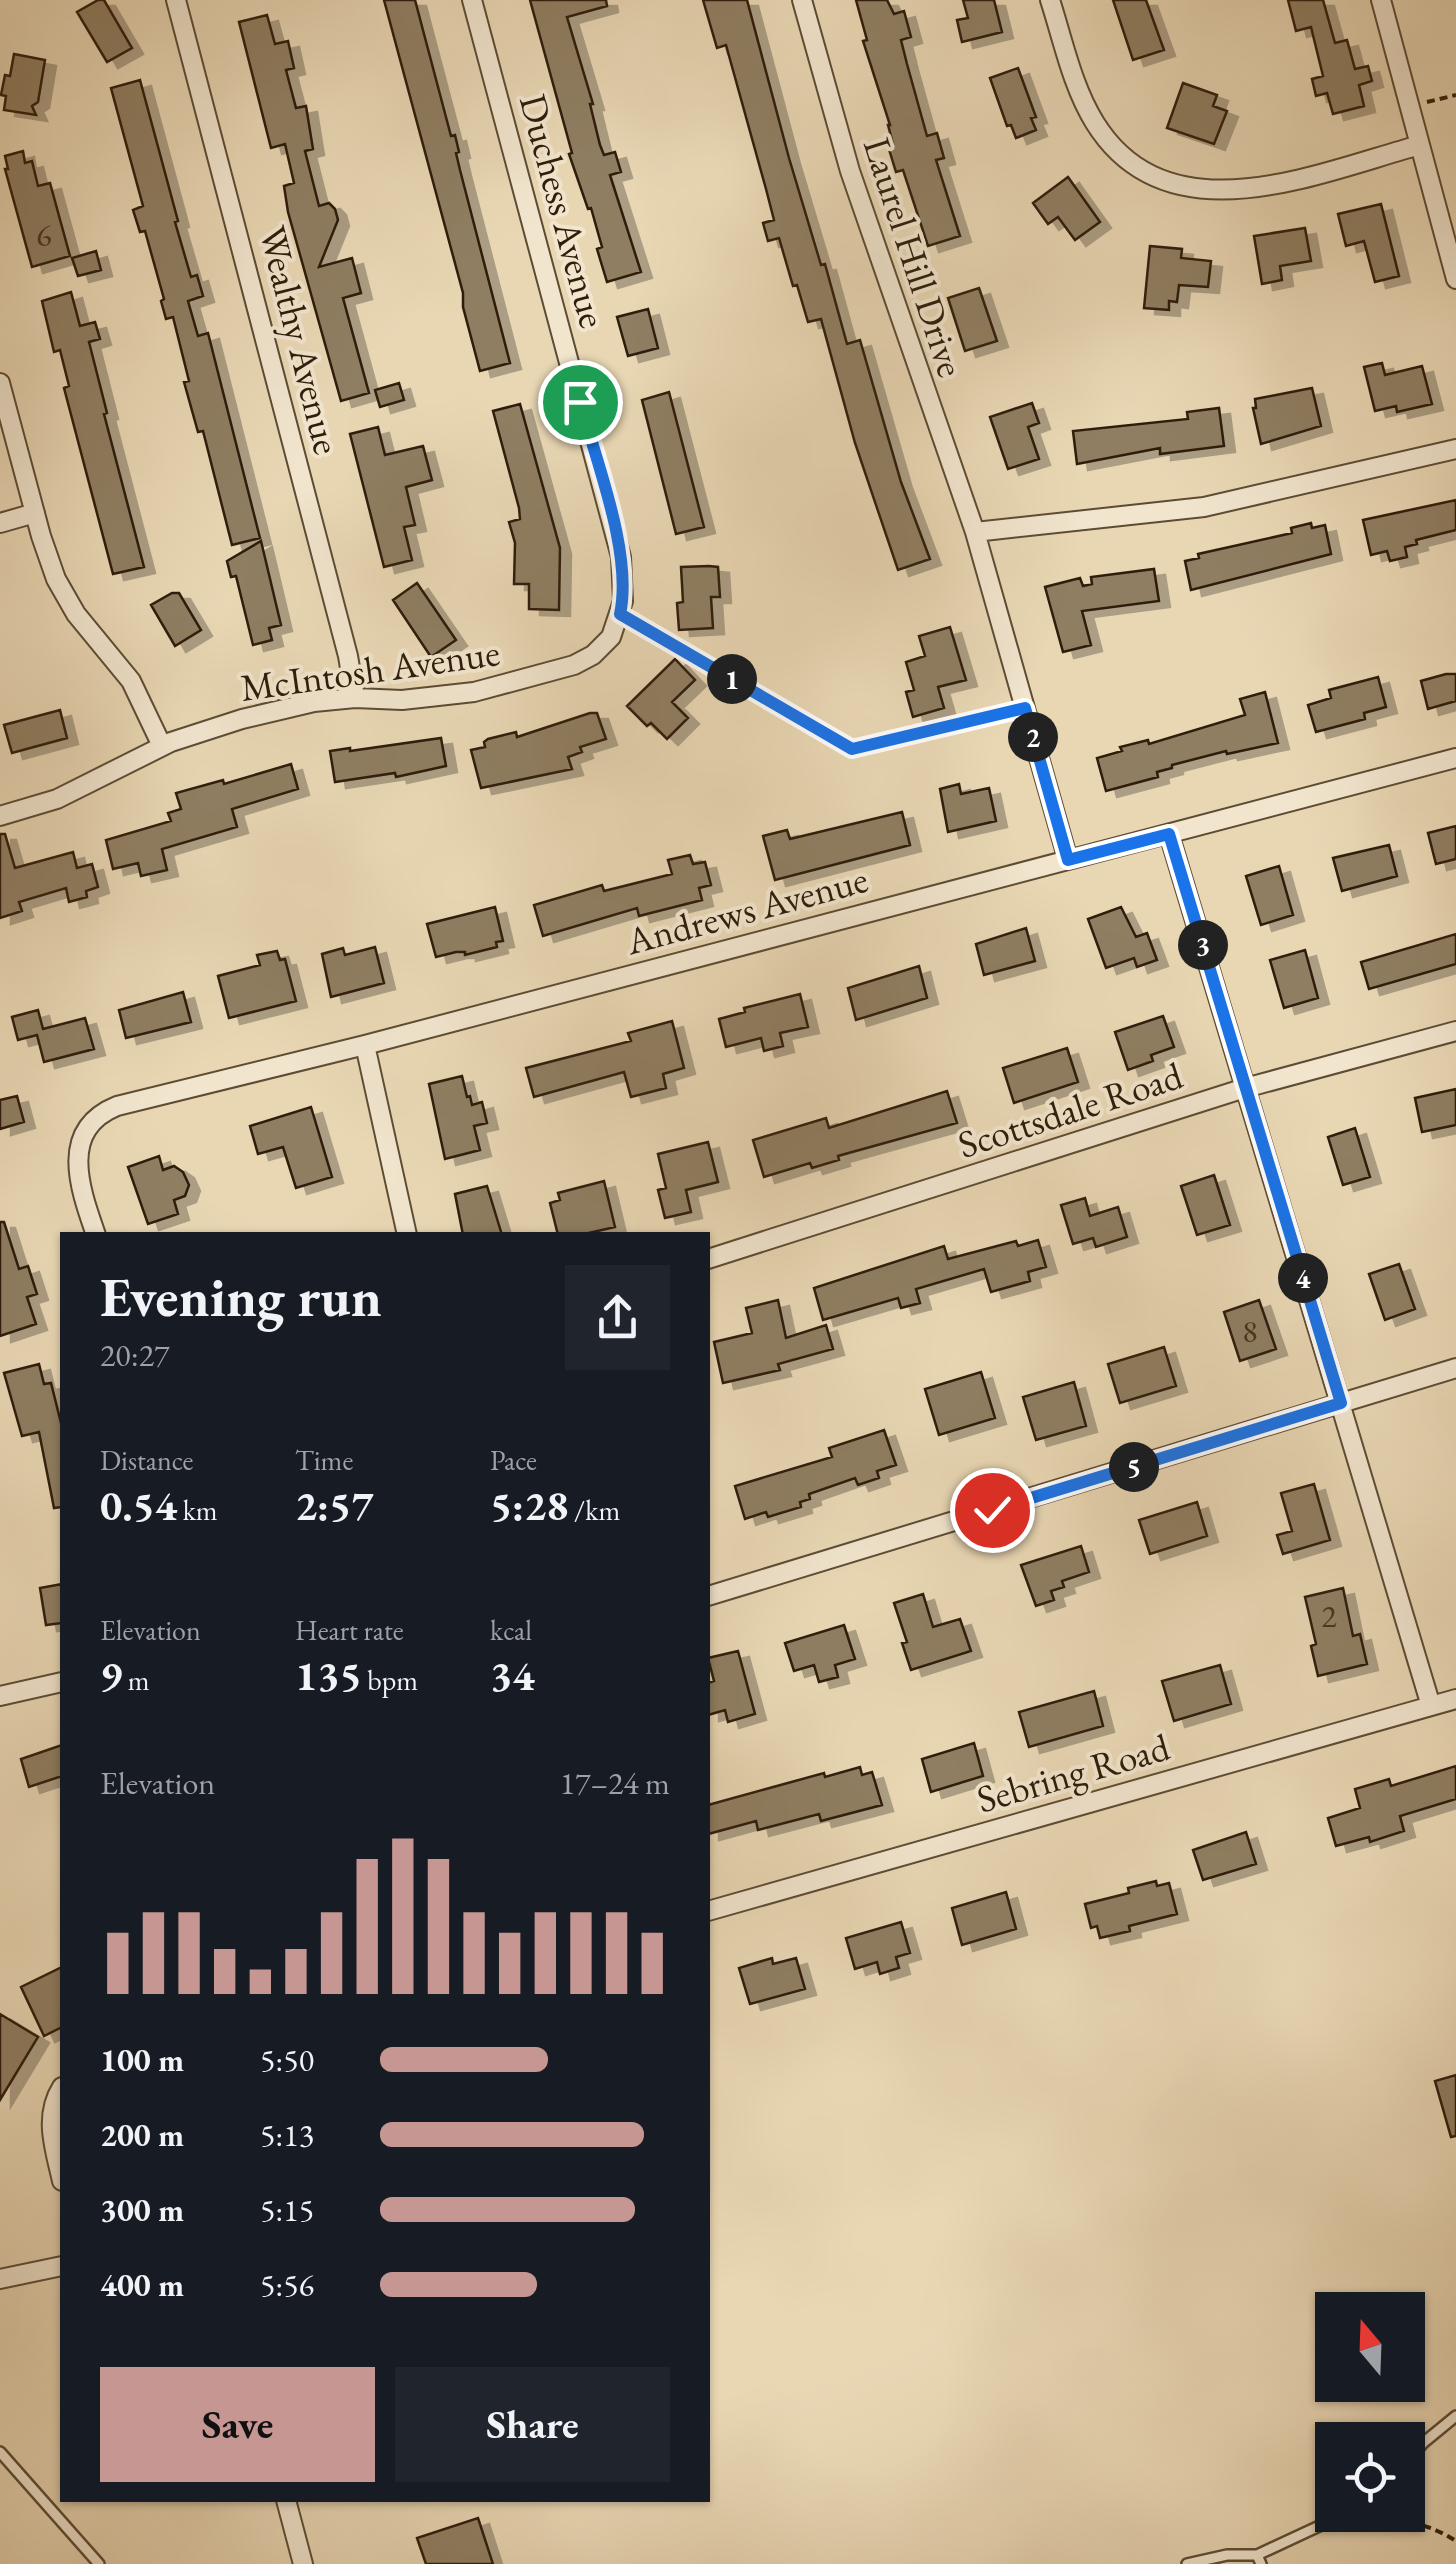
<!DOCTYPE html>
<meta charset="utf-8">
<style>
body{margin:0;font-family:"EB Garamond",serif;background:#20242c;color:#f1f3f6;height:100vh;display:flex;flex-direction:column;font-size:38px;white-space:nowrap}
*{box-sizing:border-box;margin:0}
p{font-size:32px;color:#9ea1a6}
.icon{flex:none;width:55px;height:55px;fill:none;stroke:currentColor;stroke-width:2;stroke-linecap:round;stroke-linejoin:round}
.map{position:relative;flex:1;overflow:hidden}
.details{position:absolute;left:60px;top:1232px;width:650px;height:1270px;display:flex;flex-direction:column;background:#171b24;border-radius:0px;box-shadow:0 2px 8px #0004}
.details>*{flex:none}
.needle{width:65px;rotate:341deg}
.buttons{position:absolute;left:1315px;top:2292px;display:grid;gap:20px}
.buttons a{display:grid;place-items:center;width:110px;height:110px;border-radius:0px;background:#171b24;box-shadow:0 2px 8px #0004;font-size:50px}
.pin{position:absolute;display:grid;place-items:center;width:85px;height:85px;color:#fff;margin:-42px;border:5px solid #fff;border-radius:50%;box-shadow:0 2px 10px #0007}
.km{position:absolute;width:50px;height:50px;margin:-25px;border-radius:50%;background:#222;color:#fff;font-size:28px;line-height:50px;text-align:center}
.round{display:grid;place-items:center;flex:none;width:105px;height:105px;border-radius:0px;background:#20242c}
.summary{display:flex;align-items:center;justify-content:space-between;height:170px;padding:0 40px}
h1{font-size:55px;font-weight:700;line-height:75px}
.figures{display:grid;grid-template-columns:repeat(3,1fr);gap:15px;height:170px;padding:10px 40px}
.figures div{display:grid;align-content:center}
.figures b{font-size:42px;font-weight:700}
.figures small{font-size:28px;font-weight:400}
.figures p{font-size:28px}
.chart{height:280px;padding:20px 40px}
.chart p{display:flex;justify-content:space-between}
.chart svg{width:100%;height:180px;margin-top:10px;stroke:#c59692;stroke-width:6}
.primary-button{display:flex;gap:20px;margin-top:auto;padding:20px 40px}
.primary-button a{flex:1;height:115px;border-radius:0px;background:#c59692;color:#111;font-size:40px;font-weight:700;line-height:115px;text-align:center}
.primary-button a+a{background:#20242c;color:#f1f3f6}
ul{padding:0 40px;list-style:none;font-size:32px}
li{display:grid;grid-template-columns:160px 120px 1fr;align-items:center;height:75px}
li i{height:25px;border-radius:12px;background:#c59692}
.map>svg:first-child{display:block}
</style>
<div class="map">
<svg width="1456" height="2564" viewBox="0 0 1456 2564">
<defs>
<filter id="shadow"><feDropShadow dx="11" dy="6" stdDeviation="0" flood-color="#0004"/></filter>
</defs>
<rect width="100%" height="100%" fill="#e9d7b4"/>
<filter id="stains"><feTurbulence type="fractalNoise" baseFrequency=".002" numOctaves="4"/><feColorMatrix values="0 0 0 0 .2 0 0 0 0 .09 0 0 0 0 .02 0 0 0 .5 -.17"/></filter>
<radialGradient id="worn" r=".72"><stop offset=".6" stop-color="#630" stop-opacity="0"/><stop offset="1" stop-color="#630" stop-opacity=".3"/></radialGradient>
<path fill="#8f7e62" stroke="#2e1d0a" stroke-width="2.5" filter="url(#shadow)" d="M 98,0 L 104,0 L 132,48 L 107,62 L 77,12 Z
M 384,0 L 415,0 L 451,136 L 455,135 L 459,152 L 456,153 L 460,170 L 510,363 L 480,371 L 463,307 L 463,293 Z
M 530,0 L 606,0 L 607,6 L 567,17 L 593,104 L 590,104 L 600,145 L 604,155 L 615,152 L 621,172 L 610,175 L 641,272 L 607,282 L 597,249 L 602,247 L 591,208 L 588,209 L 569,154 L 572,153 Z
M 703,0 L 747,0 L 789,158 L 821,265 L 825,264 L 847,344 L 860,340 L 901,482 L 930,559 L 898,570 L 855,443 L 821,319 L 808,322 L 797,285 L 793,286 L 779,238 L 768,241 L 763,223 L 774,220 L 766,189 L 726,45 L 717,48 Z
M 856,0 L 887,0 L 894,14 L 904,11 L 911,37 L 901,40 L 907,64 L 927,136 L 937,133 L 944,158 L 936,160 L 960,236 L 928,246 L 903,170 L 896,172 L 888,146 L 893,144 L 888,125 L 890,125 L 863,41 L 867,40 Z
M 963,0 L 994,0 L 1002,32 L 962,42 L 957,20 L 968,18 Z
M 1113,0 L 1146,0 L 1164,50 L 1133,60 Z
M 1288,0 L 1323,0 L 1335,43 L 1347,40 L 1355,69 L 1368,66 L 1372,81 L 1359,85 L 1364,106 L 1333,114 L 1327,93 L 1316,96 L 1312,79 L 1323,76 L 1311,27 L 1296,31 Z
M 267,15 L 275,44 L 288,41 L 294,68 L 286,70 L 296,108 L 306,106 L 313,149 L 305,151 L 319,206 L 329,203 L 335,209 L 338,220 L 319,267 L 352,258 L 361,293 L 343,298 L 369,393 L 341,401 L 288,212 L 284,186 L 294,183 L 285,144 L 271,148 L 239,22 Z
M 14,54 L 45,60 L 38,102 L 32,106 L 36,115 L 4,110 L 6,96 L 1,95 L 5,75 L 10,76 Z
M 1018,68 L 1036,117 L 1031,118 L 1036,130 L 1016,138 L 1011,125 L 1007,126 L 990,78 Z
M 140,80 L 178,221 L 175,222 L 191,277 L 197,275 L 203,296 L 188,301 L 198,336 L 208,333 L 260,538 L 232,545 L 203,431 L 198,432 L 184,382 L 189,381 L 173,317 L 166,319 L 161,301 L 164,299 L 145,231 L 140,232 L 133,210 L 143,206 L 111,88 Z
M 1183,83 L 1217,95 L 1213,106 L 1227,111 L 1214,144 L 1167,128 Z
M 23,151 L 25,163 L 32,161 L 38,186 L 50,183 L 70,256 L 32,267 L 5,169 L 8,169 L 5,156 Z
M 1068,177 L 1100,222 L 1075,240 L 1058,217 L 1048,224 L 1033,203 Z
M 1381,204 L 1399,276 L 1375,282 L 1364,241 L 1346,246 L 1338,214 Z
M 1305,228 L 1311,261 L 1280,266 L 1282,280 L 1262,284 L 1254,236 Z
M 1150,246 L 1182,249 L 1181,258 L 1211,261 L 1208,287 L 1179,285 L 1177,302 L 1169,301 L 1169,310 L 1144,308 Z
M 96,251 L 101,270 L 78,276 L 72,258 Z
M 979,288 L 997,341 L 965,351 L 948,298 Z
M 71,292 L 80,326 L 95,322 L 100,339 L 89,342 L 107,413 L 104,414 L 144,567 L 113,574 L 64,388 L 69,386 L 60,350 L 54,352 L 42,301 Z
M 648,309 L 658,348 L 628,356 L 617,317 Z
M 1382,363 L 1385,375 L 1422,366 L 1432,404 L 1397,412 L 1396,406 L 1375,411 L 1364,367 Z
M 399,383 L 404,400 L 380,407 L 375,390 Z
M 1312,388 L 1321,426 L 1261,444 L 1253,408 L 1256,408 L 1255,399 Z
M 669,392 L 704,527 L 676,534 L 642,400 Z
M 1032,403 L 1039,423 L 1028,427 L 1039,459 L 1008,469 L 990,417 Z
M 520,404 L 560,548 L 559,610 L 529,609 L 529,584 L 514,584 L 515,543 L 509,522 L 520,519 L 519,508 L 493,411 Z
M 1219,408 L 1224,446 L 1160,454 L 1160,448 L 1077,464 L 1073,431 L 1188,419 L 1187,412 Z
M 378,427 L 385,455 L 423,446 L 432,480 L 406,487 L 415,525 L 404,527 L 412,560 L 384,567 L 350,434 Z
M 1456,500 L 1456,530 L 1416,540 L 1417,544 L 1405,547 L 1407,557 L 1390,561 L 1387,551 L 1371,555 L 1363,520 Z
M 1311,523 L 1312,528 L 1325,525 L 1331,554 L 1191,590 L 1185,561 L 1199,558 L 1198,554 L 1292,533 L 1291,528 Z
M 261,541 L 281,625 L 269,628 L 272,640 L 253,645 L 236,576 L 231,577 L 227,561 Z
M 709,566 L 718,567 L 720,597 L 711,597 L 713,628 L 679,630 L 677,603 L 683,602 L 681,567 Z
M 1154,569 L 1159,601 L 1082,611 L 1091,645 L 1063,652 L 1045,587 L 1080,578 L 1083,586 L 1092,584 L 1091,577 Z
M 417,583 L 456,640 L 431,657 L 393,600 Z
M 172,593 L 179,593 L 201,630 L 175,646 L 151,605 Z
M 950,627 L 966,680 L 938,687 L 944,708 L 913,717 L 906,692 L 914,690 L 906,662 L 925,656 L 919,636 Z
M 675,659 L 695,680 L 672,702 L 688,718 L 667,739 L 651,723 L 647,726 L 627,706 Z
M 1446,674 L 1456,674 L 1456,701 L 1428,709 L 1421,681 Z
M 1378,677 L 1386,707 L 1364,713 L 1365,719 L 1316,732 L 1308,705 L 1331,698 L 1329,690 Z
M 1265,692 L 1278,743 L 1227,754 L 1226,751 L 1172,765 L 1172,768 L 1157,772 L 1158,777 L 1106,791 L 1097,758 L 1122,751 L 1120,747 L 1148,740 L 1149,744 L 1245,715 L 1240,699 Z
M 60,710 L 67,738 L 12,753 L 4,725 Z
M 590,713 L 597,713 L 606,739 L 580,747 L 582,752 L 568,757 L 572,769 L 481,788 L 471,750 L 485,747 L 484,742 L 488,739 L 516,732 L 517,737 Z
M 441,738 L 446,766 L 396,777 L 395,773 L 335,782 L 330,751 L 350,748 L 350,751 Z
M 291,764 L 298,789 L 232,809 L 237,827 L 162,849 L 167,870 L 141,876 L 138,863 L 113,869 L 106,840 L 171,821 L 168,813 L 181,809 L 176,793 L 223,780 L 224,784 Z
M 959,784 L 961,794 L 989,788 L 996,821 L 948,832 L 940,789 Z
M 902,812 L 910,845 L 775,880 L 763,836 L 787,830 L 790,839 Z
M 1456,826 L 1456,859 L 1436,864 L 1428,833 Z
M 0,834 L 5,834 L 15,868 L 73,852 L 77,868 L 92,864 L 98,887 L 86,891 L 87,897 L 69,902 L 66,888 L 19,902 L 22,911 L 0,918 Z
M 1389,845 L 1397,876 L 1342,891 L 1333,858 Z
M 690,855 L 693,864 L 705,862 L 711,885 L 699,888 L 702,900 L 639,916 L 637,908 L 543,936 L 534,905 L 602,885 L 604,891 L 672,874 L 668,860 Z
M 1279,866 L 1293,915 L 1261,925 L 1246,876 Z
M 495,907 L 503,941 L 496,942 L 497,947 L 465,955 L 465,952 L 456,952 L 436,957 L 427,924 Z
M 1121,907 L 1136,937 L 1147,933 L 1157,960 L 1137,967 L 1134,958 L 1106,968 L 1088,919 Z
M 1026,928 L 1035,961 L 984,975 L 976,944 Z
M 1456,934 L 1456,964 L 1369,989 L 1361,962 Z
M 375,947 L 384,983 L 331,997 L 322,954 L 343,948 L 345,955 Z
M 1305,950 L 1318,998 L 1284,1008 L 1270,960 Z
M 277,951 L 280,960 L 285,959 L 296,1001 L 229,1018 L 218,976 L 260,965 L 257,955 Z
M 919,966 L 927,998 L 856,1020 L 848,988 Z
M 183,992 L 191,1022 L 126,1038 L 119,1010 Z
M 800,994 L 808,1027 L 780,1033 L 783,1046 L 764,1051 L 761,1038 L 726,1047 L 719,1019 L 745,1012 L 744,1008 Z
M 38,1010 L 43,1029 L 85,1018 L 94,1049 L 44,1062 L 37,1035 L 18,1040 L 12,1017 Z
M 1163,1016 L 1174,1047 L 1151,1055 L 1153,1061 L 1128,1070 L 1115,1032 Z
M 672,1021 L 684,1068 L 663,1074 L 666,1088 L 631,1097 L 624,1072 L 534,1097 L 526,1068 L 631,1041 L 628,1033 Z
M 1067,1048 L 1078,1082 L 1014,1103 L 1003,1068 Z
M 462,1076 L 467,1097 L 470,1096 L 472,1105 L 482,1102 L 487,1123 L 474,1126 L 480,1150 L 445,1159 L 429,1084 Z
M 1456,1089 L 1456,1125 L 1422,1132 L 1415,1098 Z
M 947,1091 L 957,1123 L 838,1156 L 839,1160 L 812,1168 L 810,1163 L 764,1177 L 753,1140 L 826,1118 L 829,1128 Z
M 17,1096 L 24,1122 L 0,1129 L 0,1100 Z
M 311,1107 L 332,1177 L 296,1188 L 283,1147 L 258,1154 L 250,1126 Z
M 1355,1128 L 1370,1177 L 1343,1185 L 1328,1137 Z
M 708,1142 L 718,1182 L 686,1190 L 691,1212 L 665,1218 L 658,1190 L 666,1188 L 658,1154 Z
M 159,1156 L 163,1170 L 174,1166 L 183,1172 L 189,1185 L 185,1196 L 174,1200 L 178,1214 L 148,1224 L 128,1167 Z
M 1214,1175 L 1230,1225 L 1197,1235 L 1181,1186 Z
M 604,1181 L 615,1227 L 580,1235 L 558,1235 L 550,1203 L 560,1200 L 558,1193 Z
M 487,1186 L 502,1235 L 463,1235 L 455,1194 Z
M 1085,1198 L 1090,1216 L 1118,1207 L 1127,1237 L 1096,1247 L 1093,1238 L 1073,1244 L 1061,1205 Z
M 0,1222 L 4,1222 L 19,1269 L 28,1266 L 37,1294 L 27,1297 L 36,1324 L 0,1336 Z
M 1038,1240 L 1046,1267 L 1028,1272 L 1030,1281 L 991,1292 L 984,1269 L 916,1289 L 920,1303 L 901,1308 L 898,1298 L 823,1320 L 814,1288 L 944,1246 L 948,1259 L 1016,1241 L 1018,1246 Z
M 1399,1264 L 1415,1309 L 1385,1320 L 1369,1274 Z
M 778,1300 L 786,1338 L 826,1325 L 833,1349 L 778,1364 L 780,1370 L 723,1383 L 714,1342 L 752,1333 L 746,1308 Z
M 1259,1300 L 1276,1349 L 1240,1361 L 1224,1312 Z
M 1164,1347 L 1176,1386 L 1120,1403 L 1108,1364 Z
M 39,1364 L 44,1384 L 51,1383 L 62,1427 L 62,1507 L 54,1508 L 39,1432 L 22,1436 L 4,1373 Z
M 981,1372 L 995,1418 L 939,1435 L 925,1389 Z
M 1074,1382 L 1086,1426 L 1036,1440 L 1023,1397 Z
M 884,1430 L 896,1465 L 877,1471 L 879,1478 L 858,1485 L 855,1478 L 809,1494 L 810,1499 L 800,1502 L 801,1507 L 768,1517 L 766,1512 L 745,1519 L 735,1486 L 832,1457 L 829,1448 Z
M 1314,1484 L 1330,1540 L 1283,1554 L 1277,1535 L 1292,1531 L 1281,1493 Z
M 1197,1502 L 1207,1536 L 1150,1554 L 1139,1520 Z
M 1081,1546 L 1089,1572 L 1062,1581 L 1064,1587 L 1051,1591 L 1054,1600 L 1036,1606 L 1021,1565 Z
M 62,1584 L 62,1623 L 46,1625 L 40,1588 Z
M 1343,1588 L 1353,1636 L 1360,1634 L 1367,1664 L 1318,1676 L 1311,1646 L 1316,1644 L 1305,1597 Z
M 923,1594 L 933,1627 L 960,1619 L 971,1651 L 911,1670 L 902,1643 L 907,1642 L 894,1603 Z
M 844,1625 L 855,1659 L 835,1665 L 838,1677 L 819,1682 L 814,1665 L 794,1671 L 785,1643 Z
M 738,1651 L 755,1714 L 728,1722 L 725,1710 L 708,1715 L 708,1683 L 714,1681 L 708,1658 Z
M 1220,1665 L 1231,1704 L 1174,1721 L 1162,1681 Z
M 1094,1691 L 1103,1726 L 1029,1747 L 1019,1712 Z
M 974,1743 L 983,1776 L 931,1792 L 922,1759 Z
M 62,1745 L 62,1776 L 29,1787 L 21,1759 Z
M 1456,1766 L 1456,1799 L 1400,1816 L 1404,1831 L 1370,1842 L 1369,1837 L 1336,1846 L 1328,1818 L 1360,1808 L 1355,1789 L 1389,1779 L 1391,1786 Z
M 860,1767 L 862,1775 L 872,1772 L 882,1805 L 821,1821 L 819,1814 L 758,1830 L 756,1821 L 708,1834 L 708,1805 L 824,1773 L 825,1777 Z
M 1246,1832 L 1256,1864 L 1203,1880 L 1193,1850 Z
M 1156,1881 L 1157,1886 L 1169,1883 L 1177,1914 L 1129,1926 L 1130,1931 L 1100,1938 L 1097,1926 L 1091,1928 L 1085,1904 L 1129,1893 L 1128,1888 Z
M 1006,1892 L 1016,1929 L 962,1945 L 952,1908 Z
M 901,1922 L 910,1953 L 896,1957 L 899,1968 L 880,1974 L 877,1962 L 855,1969 L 846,1938 Z
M 772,1958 L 773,1964 L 796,1958 L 805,1989 L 750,2004 L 739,1968 Z
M 62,1967 L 62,2027 L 44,2036 L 21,1987 Z
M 0,2014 L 38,2037 L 0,2100 Z
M 1456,2075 L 1456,2136 L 1451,2137 L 1435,2081 Z
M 478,2518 L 493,2564 L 426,2564 L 417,2538 Z"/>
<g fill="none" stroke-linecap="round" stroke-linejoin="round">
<g stroke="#5d4c34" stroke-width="14">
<path id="lane" d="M 0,2452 L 99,2564
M 1408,2461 L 1423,2443 L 1456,2416
M 1257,2555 L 1343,2515
M 1187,2564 L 1227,2555 L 1257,2555 L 1261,2564"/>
</g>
<g stroke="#5d4c34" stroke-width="22">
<path id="street" d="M 176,0 L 348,656 L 355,698
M 802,0 L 850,171 L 975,532 L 1068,860
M 1050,0 C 1063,40 1072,86 1095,123 C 1168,240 1317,173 1420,145
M 1381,0 L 1456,279
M 0,383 L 41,536 L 56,579 L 76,614 L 131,681 L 162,746
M 0,523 L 35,513
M 975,532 L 1204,507 L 1456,449
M 0,816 L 57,799 L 171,742 L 242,719 L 314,702 L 355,698 L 402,700 L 474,692 L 574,665 L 593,655 L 611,637 L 623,601 L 621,557 L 472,0
M 1169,834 L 1431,1706
M 365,1045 L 407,1235
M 96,1235 C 80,1189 58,1130 117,1106 L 365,1045 L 1456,758
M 708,1259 L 1245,1088 L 1456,1031
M 708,1596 L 1456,1368
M 0,1696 L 62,1682
M 708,1911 L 1456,1699
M 62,2087 C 43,2117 55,2149 62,2181
M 0,2279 L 62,2266
M 286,2500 L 303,2564"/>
</g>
<path stroke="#2e1d0a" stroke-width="4" stroke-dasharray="8 5" stroke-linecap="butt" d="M 1427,102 L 1456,95
M 638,624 L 852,749 L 1006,712
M 1359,2518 C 1394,2517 1427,2522 1456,2541"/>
<use href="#lane" stroke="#f1e5ce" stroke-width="9"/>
<use href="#street" stroke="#f1e5ce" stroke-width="18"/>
</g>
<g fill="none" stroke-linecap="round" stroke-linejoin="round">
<g stroke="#fff" stroke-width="20">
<path id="route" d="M 580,402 C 596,461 633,554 620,614 L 852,749 L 1025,708 L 1068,860 L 1169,834 L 1341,1403 L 992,1510"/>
</g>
<use href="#route" stroke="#1a73e8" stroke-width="12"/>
</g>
<g text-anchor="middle" stroke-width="8" stroke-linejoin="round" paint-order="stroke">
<g font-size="32" fill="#463520">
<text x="44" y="246">6</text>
<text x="1250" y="1342">8</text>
<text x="1329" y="1627">2</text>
</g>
<g font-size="38" fill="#2e1d0a" stroke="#f1e5ce">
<text transform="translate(563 211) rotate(75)" y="13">Duchess Avenue</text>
<text transform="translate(914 257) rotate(72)" y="13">Laurel Hill Drive</text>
<text transform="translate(300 340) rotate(76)" y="13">Wealthy Avenue</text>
<text transform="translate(370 670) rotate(-8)" y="13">McIntosh Avenue</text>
<text transform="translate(747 910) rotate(-15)" y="13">Andrews Avenue</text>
<text transform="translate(1070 1110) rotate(-18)" y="13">Scottsdale Road</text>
<text transform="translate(1073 1773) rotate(-16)" y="13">Sebring Road</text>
</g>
</g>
<rect width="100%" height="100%" filter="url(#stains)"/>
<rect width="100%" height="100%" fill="url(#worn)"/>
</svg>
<div class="buttons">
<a><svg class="needle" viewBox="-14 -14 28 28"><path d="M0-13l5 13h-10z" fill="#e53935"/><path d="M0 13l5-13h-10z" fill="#9ea1a6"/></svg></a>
<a><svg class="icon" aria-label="locate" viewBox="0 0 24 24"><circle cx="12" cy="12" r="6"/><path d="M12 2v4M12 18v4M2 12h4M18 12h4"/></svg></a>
</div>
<div class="pin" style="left:580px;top:402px;background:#1e9e55"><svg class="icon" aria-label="arrive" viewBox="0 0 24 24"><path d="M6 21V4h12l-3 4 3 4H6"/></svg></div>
<div class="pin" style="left:992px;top:1510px;background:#d93025"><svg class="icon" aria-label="check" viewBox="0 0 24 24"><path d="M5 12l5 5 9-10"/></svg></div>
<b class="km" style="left:732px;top:679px">1</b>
<b class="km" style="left:1033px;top:737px">2</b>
<b class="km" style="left:1203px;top:945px">3</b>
<b class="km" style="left:1303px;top:1278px">4</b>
<b class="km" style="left:1134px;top:1467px">5</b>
<section class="details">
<div class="summary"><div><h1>Evening run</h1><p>20:27</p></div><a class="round"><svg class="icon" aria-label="share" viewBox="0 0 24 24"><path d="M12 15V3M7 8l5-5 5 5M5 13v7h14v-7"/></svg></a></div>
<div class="figures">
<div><p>Distance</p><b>0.54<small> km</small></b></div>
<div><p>Time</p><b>2:57</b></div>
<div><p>Pace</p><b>5:28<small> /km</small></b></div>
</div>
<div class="figures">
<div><p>Elevation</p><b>9<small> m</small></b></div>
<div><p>Heart rate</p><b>135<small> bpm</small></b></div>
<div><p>kcal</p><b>34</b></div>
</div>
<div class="chart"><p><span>Elevation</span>17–24 m</p>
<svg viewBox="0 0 160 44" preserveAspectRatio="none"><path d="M5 44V29M15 44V24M25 44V24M35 44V33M45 44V38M55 44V33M65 44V24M75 44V11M85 44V6M95 44V11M105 44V24M115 44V29M125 44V24M135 44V24M145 44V24M155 44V29"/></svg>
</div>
<ul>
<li><b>100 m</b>5:50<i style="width:58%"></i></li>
<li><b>200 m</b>5:13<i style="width:91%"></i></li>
<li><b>300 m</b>5:15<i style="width:88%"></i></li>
<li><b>400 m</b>5:56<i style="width:54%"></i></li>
</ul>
<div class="primary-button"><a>Save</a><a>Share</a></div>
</section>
</div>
